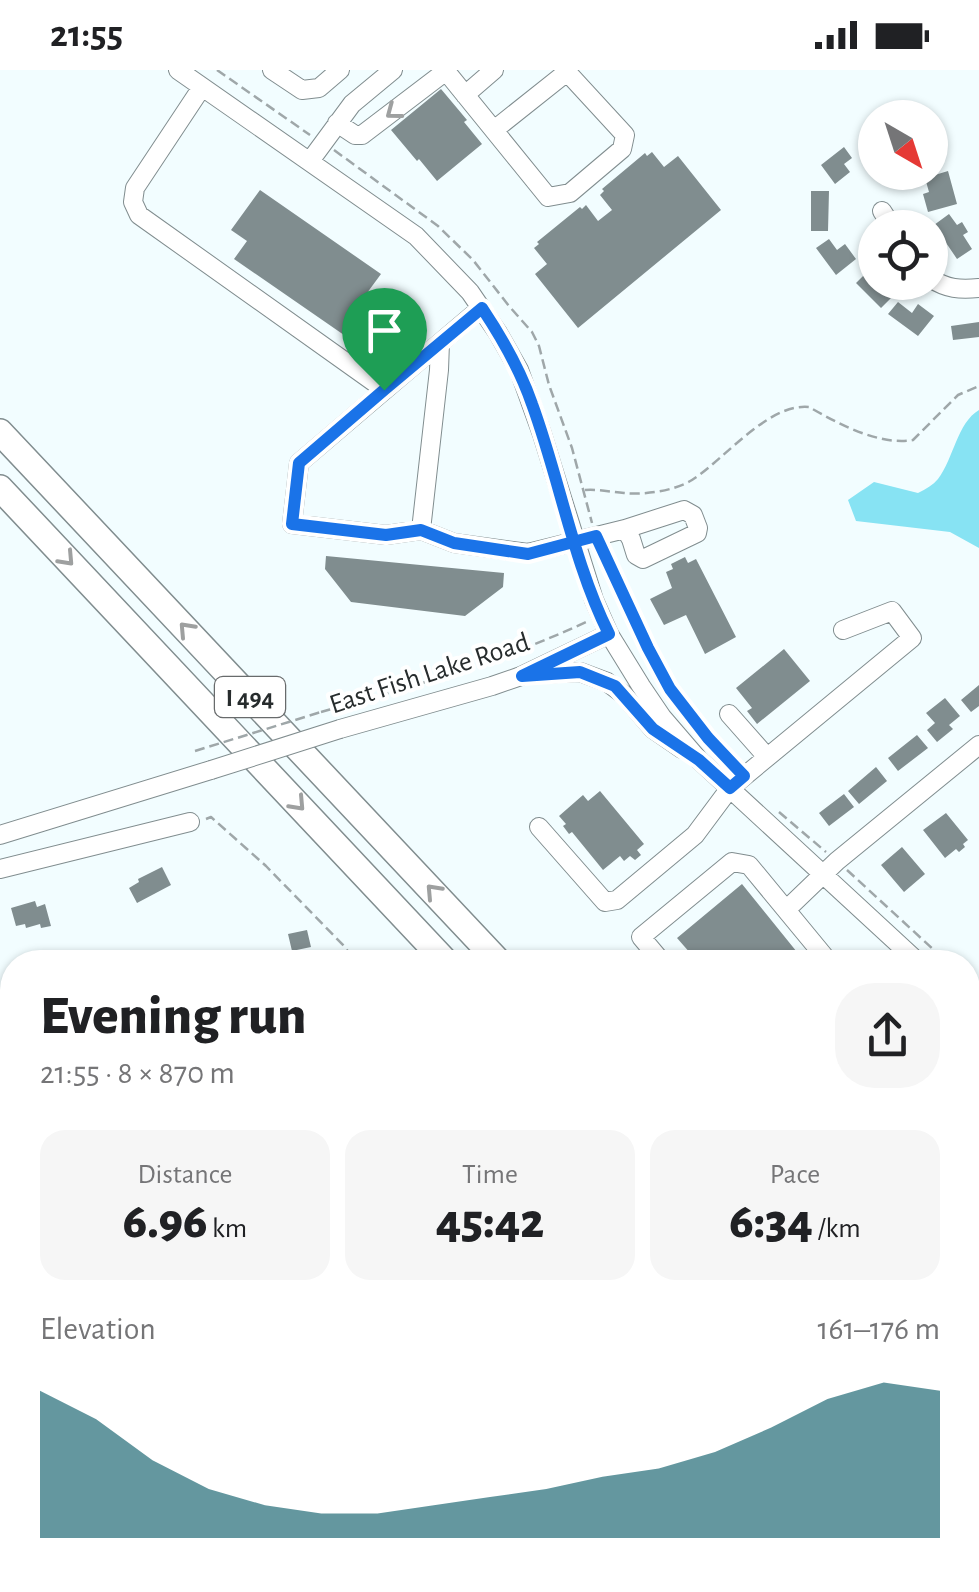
<!DOCTYPE html>
<meta charset="utf-8">
<style>
body{margin:0;font-family:"Alegreya Sans",sans-serif;background:#f6f6f6;color:#202124;height:100vh;display:flex;flex-direction:column;font-size:38px;white-space:nowrap}
*{box-sizing:border-box;margin:0}
p{font-size:32px;color:#757577}
.icon{flex:none;width:55px;height:55px;fill:none;stroke:currentColor;stroke-width:2;stroke-linecap:round;stroke-linejoin:round}
.map{position:relative;flex:1;overflow:hidden}
.details{position:absolute;left:0px;top:880px;width:980px;height:642px;display:flex;flex-direction:column;background:#fff;border-radius:40px 40px 0 0;box-shadow:0 2px 8px #0004}
.details>*{flex:none}
.needle{width:65px;rotate:141deg}
.controls{position:absolute;left:858px;top:30px;display:grid;gap:20px}
.controls a{display:grid;place-items:center;width:90px;height:90px;border-radius:50%;background:#fff;box-shadow:0 2px 8px #0004;font-size:50px}
.pin{position:absolute;display:grid;place-items:center;width:85px;height:85px;color:#fff;margin:-102px -42px;border-radius:50% 50% 50% 0;rotate:-45deg;box-shadow:0 0 10px #0007}
.pin .icon{rotate:45deg}
.round{display:grid;place-items:center;flex:none;width:105px;height:105px;border-radius:40px;background:#f6f6f6}
.overview{display:flex;align-items:center;justify-content:space-between;height:170px;padding:0 40px}
h1{font-size:55px;font-weight:800;line-height:75px}
.stats{display:grid;grid-template-columns:repeat(3,1fr);gap:15px;height:170px;padding:10px 40px}
.stats div{display:grid;align-content:center;border-radius:25px;background:#f6f6f6;text-align:center}
.stats b{font-size:50px;font-weight:800}
.stats small{font-size:28px;font-weight:400}
.stats p{font-size:28px}
.chart{height:280px;padding:20px 40px}
.chart p{display:flex;justify-content:space-between}
.chart svg{width:100%;height:180px;margin-top:10px;fill:#236c77;opacity:.7}
.status{display:flex;justify-content:space-between;align-items:center;height:70px;padding:0 50px;background:#fff;direction:ltr}
.status svg{height:28px;fill:currentColor}
.map>svg:first-child{display:block}
</style>
<div class="status"><b>21:55</b><svg viewBox="0 0 49 12"><path d="M0 12V9h3v3zM5 12V6h3v6zM10 12V3h3v9zM15 12V0h3v12zM26 1h20v11H26zM47 4h2v5h-2z"/></svg></div>
<div class="map">
<svg width="979" height="1522" viewBox="0 0 979 1522">
<rect width="100%" height="100%" fill="#f2fdff"/>
<path fill="#87e3f3" d="M 979,340 L 979,478 L 950,462 L 856,451 L 848,430 L 874,412 L 918,423 C 926,419 933,415 938,409 C 954,388 957,353 979,340 Z
M 12,1111 L 12,1510 L 375,1510 L 378,1522 L 0,1522 L 0,1116 Z
M 485,1510 L 673,1510 L 692,1522 L 470,1522 Z"/>
<path fill="#808d8f" d="M 441,19 L 467,50 L 464,52 L 482,74 L 437,111 L 419,89 L 417,91 L 391,60 Z
M 844,77 L 852,88 L 844,94 L 850,102 L 835,114 L 821,95 Z
M 652,82 L 664,97 L 678,86 L 721,140 L 578,258 L 535,204 L 547,194 L 534,178 L 539,174 L 537,172 L 580,137 L 582,139 L 586,135 L 598,151 L 612,140 L 600,125 L 604,121 L 602,119 L 645,83 L 647,86 Z
M 948,101 L 957,134 L 928,142 L 923,124 L 929,122 L 925,108 Z
M 260,120 L 381,204 L 367,223 L 384,234 L 357,274 L 234,189 L 247,171 L 231,160 Z
M 811,121 L 829,121 L 828,161 L 811,161 Z
M 949,144 L 957,155 L 962,152 L 968,162 L 963,165 L 972,179 L 957,189 L 934,155 Z
M 829,169 L 837,180 L 845,174 L 856,189 L 836,205 L 816,178 Z
M 869,200 L 875,206 L 875,212 L 882,212 L 894,225 L 881,238 L 856,213 Z
M 898,232 L 912,243 L 918,234 L 934,246 L 918,266 L 888,244 Z
M 979,252 L 979,267 L 953,270 L 951,256 Z
M 326,486 L 504,503 L 503,517 L 465,546 L 351,532 L 325,499 Z
M 685,487 L 688,493 L 696,489 L 736,567 L 705,584 L 686,545 L 664,555 L 650,529 L 672,518 L 666,502 L 673,499 L 671,494 Z
M 784,579 L 810,611 L 757,654 L 747,641 L 752,638 L 736,618 Z
M 979,615 L 979,636 L 971,642 L 961,630 Z
M 945,628 L 960,646 L 949,655 L 953,659 L 937,672 L 927,660 L 935,653 L 926,643 Z
M 917,665 L 928,678 L 898,701 L 888,688 Z
M 876,697 L 887,711 L 859,734 L 848,721 Z
M 600,721 L 644,774 L 637,780 L 641,785 L 635,790 L 630,786 L 624,791 L 620,786 L 603,800 L 572,762 L 569,764 L 563,756 L 566,754 L 559,746 L 583,725 L 588,731 Z
M 844,724 L 854,737 L 829,756 L 819,743 Z
M 946,743 L 968,770 L 963,774 L 965,777 L 959,782 L 956,779 L 945,788 L 923,760 Z
M 902,777 L 925,804 L 904,822 L 881,795 Z
M 162,797 L 171,815 L 137,833 L 129,818 L 139,812 L 138,809 Z
M 742,814 L 805,892 L 698,892 L 677,868 Z
M 35,831 L 37,837 L 45,834 L 51,856 L 41,858 L 40,854 L 26,858 L 25,854 L 16,856 L 11,838 Z
M 307,860 L 311,877 L 292,881 L 288,864 Z
M 792,1510 L 825,1510 L 811,1522 L 801,1522 Z"/>
<g fill="none" stroke-linecap="round" stroke-linejoin="round">
<g stroke="#818d8f" stroke-width="20">
<path id="minor" d="M 178,0 L 416,166 L 470,222 L 498,263 L 519,300 L 542,364 L 594,530 L 609,564 L 641,616 L 662,647 L 699,690 L 918,892
M 272,0 L 302,20 L 319,18 L 340,0
M 445,0 L 548,127 L 570,123 L 622,79 L 625,65 L 567,2 L 494,60
M 202,17 L 135,118 L 133,132 L 139,145 L 385,320
M 465,25 L 494,0
M 337,53 L 355,65 L 362,65 L 446,1
M 310,91 L 352,34 L 393,0
M 882,141 L 893,158
M 930,208 C 947,219 960,220 979,218
M 481,238 L 299,393 L 292,454 L 386,465 L 421,460 L 454,473 L 528,483 L 625,459 L 684,440 L 693,445 L 698,458 L 697,463 L 643,489 L 636,485 L 631,469 L 625,459
M 421,460 L 439,300 L 440,273
M 536,604 L 580,602 L 607,612 L 623,624 L 653,659 L 682,679
M 729,644 L 767,687
M 340,659 L 492,616 L 521,606 L 609,564
M 539,757 L 605,832 L 617,830 L 695,765 L 730,718 L 912,568 L 892,541 L 843,560
M 0,765 L 211,700
M 0,799 L 190,752
M 787,839 L 837,791 L 979,675
M 662,892 L 641,867 L 732,792 L 749,795 L 829,892
M 968,937 L 979,948
M 871,1510 L 879,1522"/>
</g>
<g stroke="#818d8f" stroke-width="28">
<path id="highway" d="M 0,362 L 499,892
M 0,418 L 446,892
M 968,1390 L 979,1402
M 968,1509 L 976,1522"/>
</g>
<path stroke="#9fa7a9" stroke-width="2.5" stroke-dasharray="10 5" stroke-linecap="butt" d="M 217,0 L 310,65
M 334,80 L 438,156 L 473,190 L 509,236 L 532,262 L 539,276 L 549,315 L 572,378 L 592,453
M 585,420 C 598,419 611,422 624,423 C 645,425 674,421 692,410 C 725,389 768,333 809,337 C 837,353 879,376 913,370 L 958,325 L 979,316
M 601,480 L 648,578 L 670,619 L 691,649 L 735,696
M 321,642 C 411,617 500,592 586,552
M 779,742 L 826,782
M 206,749 L 211,747 L 266,796 L 344,876 L 356,892
M 847,800 L 947,892
M 968,912 L 979,923"/>
<use href="#minor" stroke="#fff" stroke-width="18"/>
<use href="#highway" stroke="#fff" stroke-width="25"/>
<g stroke="#818d8f" stroke-width="20" stroke-linecap="butt">
<path id="minor-bridge" d="M 211,700 L 340,659"/>
</g>
<path stroke="#9fa7a9" stroke-width="2.5" stroke-dasharray="10 5" stroke-linecap="butt" d="M 195,681 L 321,642"/>
<use href="#minor-bridge" stroke="#fff" stroke-width="18"/>
</g>
<defs><path id="oneway-chevron" d="M-2-3.5L2.5 0L-2 3.5" fill="none" stroke-width="1.6" stroke-linecap="round" stroke-linejoin="round" transform="scale(2.5)"/></defs>
<g stroke="#9ea0a0">
<use href="#oneway-chevron" transform="translate(393 42) rotate(143)"/>
<use href="#oneway-chevron" transform="translate(67 489) rotate(47)"/>
<use href="#oneway-chevron" transform="translate(186 559) rotate(-133)"/>
<use href="#oneway-chevron" transform="translate(298 734) rotate(47)"/>
<use href="#oneway-chevron" transform="translate(433 821) rotate(-133)"/>
</g>
<g fill="none" stroke-linecap="round" stroke-linejoin="round">
<g stroke="#fff" stroke-width="20">
<path id="route" d="M 384,320 L 482,238 C 502,268 520,299 532,334 C 560,410 573,492 609,564 L 522,606 L 580,602 L 615,616 L 653,659 L 699,690 L 730,718 L 744,706 L 708,668 L 670,619 L 648,578 L 596,466 L 528,484 L 454,473 L 421,460 L 386,465 L 292,454 L 299,393 L 384,320"/>
</g>
<use href="#route" stroke="#1a73e8" stroke-width="12"/>
</g>
<g text-anchor="middle" stroke-width="8" stroke-linejoin="round" paint-order="stroke">
<rect fill="#fff" stroke="#686b6c" stroke-width="2.5" x="215" y="607" width="70" height="40" rx="8"/>
<g font-size="25" font-weight="bold" fill="#272c2d">
<text x="250" y="636">I 494</text>
</g>
<g font-size="28" fill="#272c2d" stroke="#fff">
<text transform="translate(429 602) rotate(-18)" y="10">East Fish Lake Road</text>
</g>
</g>
</svg>
<div class="controls">
<a><svg class="needle" viewBox="-14 -14 28 28"><path d="M0-13l5 13h-10z" fill="#e53935"/><path d="M0 13l5-13h-10z" fill="#757577"/></svg></a>
<a><svg class="icon" aria-label="locate" viewBox="0 0 24 24"><circle cx="12" cy="12" r="6"/><path d="M12 2v4M12 18v4M2 12h4M18 12h4"/></svg></a>
</div>
<div class="pin" style="left:384px;top:320px;background:#1e9e55"><svg class="icon" aria-label="arrive" viewBox="0 0 24 24"><path d="M6 21V4h12l-3 4 3 4H6"/></svg></div>
<section class="details">
<div class="overview"><div><h1>Evening run</h1><p>21:55 · 8 × 870 m</p></div><a class="round"><svg class="icon" aria-label="share" viewBox="0 0 24 24"><path d="M12 15V3M7 8l5-5 5 5M5 13v7h14v-7"/></svg></a></div>
<div class="stats">
<div><p>Distance</p><b>6.96<small> km</small></b></div>
<div><p>Time</p><b>45:42</b></div>
<div><p>Pace</p><b>6:34<small> /km</small></b></div>
</div>
<div class="chart"><p><span>Elevation</span>161–176 m</p>
<svg viewBox="0 0 160 44" preserveAspectRatio="none"><path d="M0 44V8L10 15L20 25L30 32L40 36L50 38L60 38L70 36L80 34L90 32L100 29L110 27L120 23L130 17L140 10L150 6L160 8V44z"/></svg>
</div>
</section>
</div>
